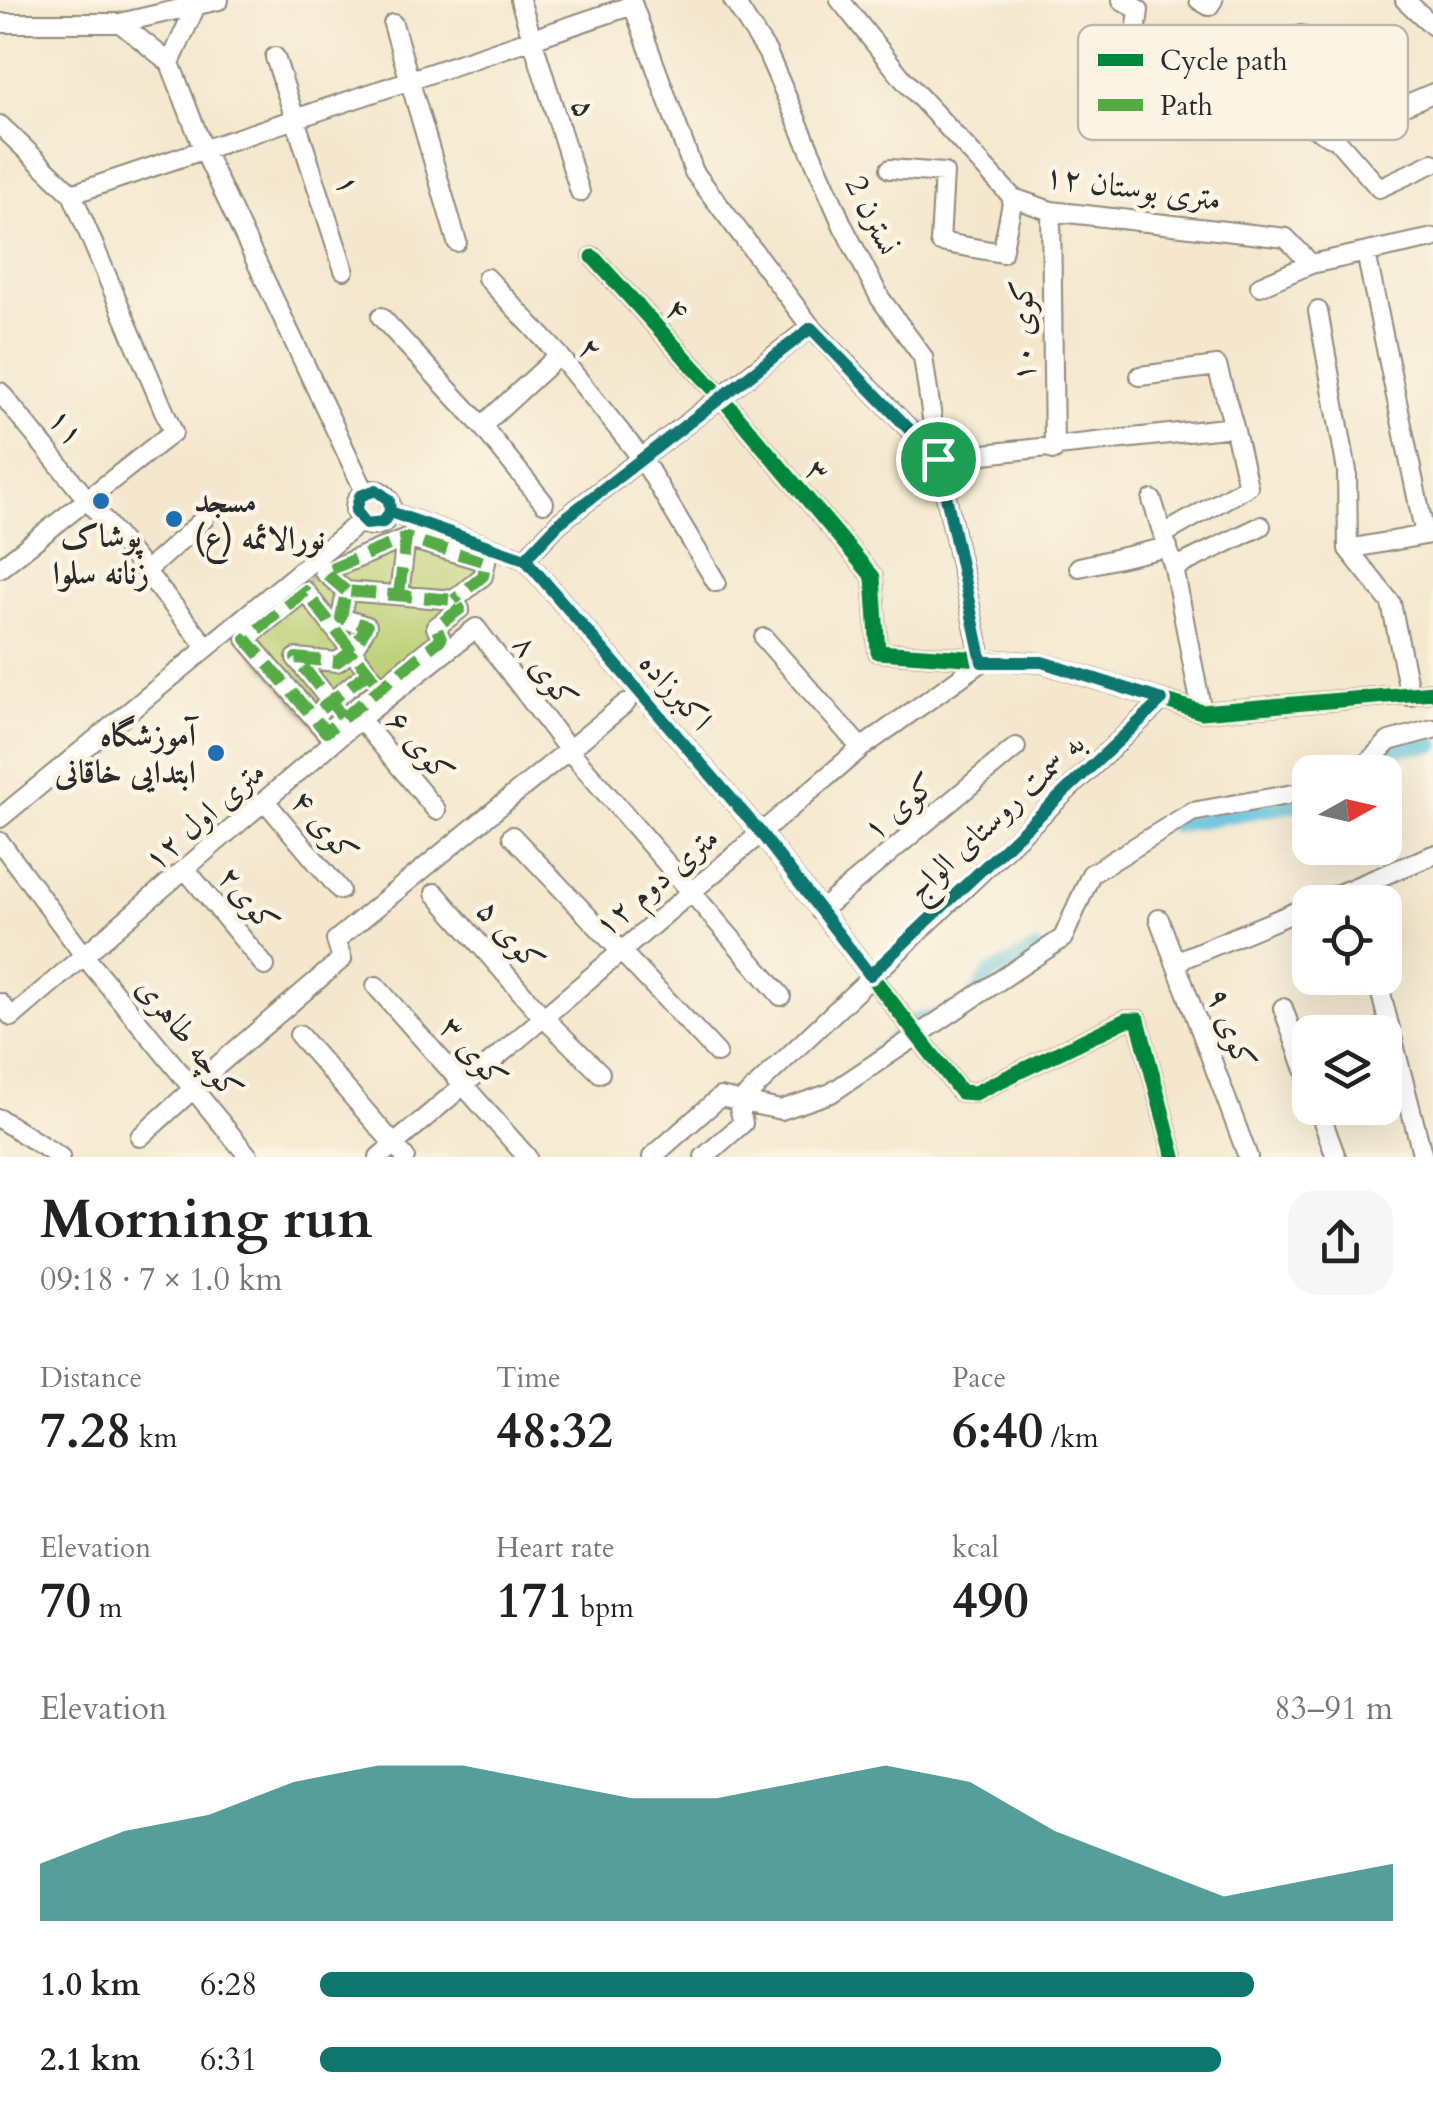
<!DOCTYPE html>
<meta charset="utf-8">
<style>
body{margin:0;font-family:Cardo,Amiri,serif;background:#f6f6f6;color:#222;height:100vh;display:flex;flex-direction:column;font-size:38px;white-space:nowrap}
*{box-sizing:border-box;margin:0}
p{font-size:32px;color:#767676}
.icon{flex:none;width:55px;height:55px;fill:none;stroke:currentColor;stroke-width:2;stroke-linecap:round;stroke-linejoin:round}
.map{position:relative;height:1157px;overflow:hidden}
.side{display:flex;flex-direction:column;background:#fff;flex:1}
.side>*{flex:none}
.needle{width:65px;rotate:82deg}
.fabs{position:absolute;left:1292px;top:755px;display:grid;gap:20px}
.fabs a{display:grid;place-items:center;width:110px;height:110px;border-radius:20px;background:#fff;box-shadow:0 10px 40px #0002;font-size:50px}
.pin{position:absolute;display:grid;place-items:center;width:85px;height:85px;color:#fff;margin:-42px;border:5px solid #fff;border-radius:50%;box-shadow:0 2px 10px #0007}
.round{display:grid;place-items:center;flex:none;width:105px;height:105px;border-radius:30px;background:#f6f6f6}
.overview{display:flex;align-items:center;justify-content:space-between;height:170px;padding:0 40px}
h1{font-size:55px;font-weight:600;line-height:75px}
.stats{display:grid;grid-template-columns:repeat(3,1fr);gap:15px;height:170px;padding:10px 40px}
.stats div{display:grid;align-content:center}
.stats b{font-size:50px;font-weight:600}
.stats small{font-size:28px;font-weight:400}
.stats p{font-size:28px}
.chart{height:280px;padding:20px 40px}
.chart p{display:flex;justify-content:space-between}
.chart svg{width:100%;height:180px;margin-top:10px;fill:#0f766e;opacity:.7}
ul{padding:0 40px;list-style:none;font-size:32px}
li{display:grid;grid-template-columns:160px 120px 1fr;align-items:center;height:75px}
li i{height:25px;border-radius:12px;background:#0f766e}
.map>svg:first-child{display:block}
</style>
<div class="map">
<svg width="1433" height="1157" viewBox="0 0 1433 1157">
<rect width="100%" height="100%" fill="#fcf5e5"/>
<filter id="ink" filterUnits="userSpaceOnUse"><feTurbulence type="fractalNoise" baseFrequency=".01" numOctaves="2"/><feDisplacementMap in="SourceGraphic" scale="20" xChannelSelector="R" yChannelSelector="G"/><feConvolveMatrix kernelMatrix="1 2 1 2 8 2 1 2 1" color-interpolation-filters="sRGB"/></filter>
<filter id="wash" filterUnits="userSpaceOnUse"><feTurbulence type="fractalNoise" baseFrequency=".0048" numOctaves="4" result="noise"/><feDisplacementMap in="SourceGraphic" scale="40" xChannelSelector="R" yChannelSelector="G"/><feGaussianBlur stdDeviation="2.25" result="paint"/><feColorMatrix in="noise" values="0 0 0 0 0 0 0 0 0 0 0 0 0 0 0 0 0 1.4 0 .05"/><feComposite in="paint" operator="in"/></filter>
<g filter="url(#wash)">
<rect width="100%" height="100%" fill="#f4e7cd"/>
<path fill="#bccf73" stroke="#747d4f" stroke-width="2.5" d="M 407,532 L 491,558 L 461,600 L 465,610 L 326,739 L 239,637 L 321,567 Z"/>
<g fill="none" stroke-linecap="round" stroke-linejoin="round">
<path stroke="#5dc1db" stroke-width="15" d="M 1376,750 L 1433,745
M 1175,825 L 1310,802
M 976,994 L 989,974 L 1036,950
M 873,1058 L 918,1020 L 945,1015"/>
</g>
</g>
<g filter="url(#ink)">
<g fill="none" stroke-linecap="round" stroke-linejoin="round">
<g stroke="#90897c" stroke-width="22">
<path id="minor" d="M 520,0 L 580,192
M 631,0 L 694,172 L 811,327 L 938,459
M 733,0 L 767,52 L 843,226 L 880,298 L 923,357 L 938,459 L 982,662
M 840,0 L 903,79 L 1013,198 L 1051,211 L 1286,238 L 1311,264 L 1433,238
M 1122,0 L 1139,10 L 1136,34 L 1337,140 L 1379,188 L 1433,163
M 1199,0 L 1209,6 L 1213,0
M 1405,0 L 1433,26
M 0,23 L 120,23 L 219,0
M 120,23 L 170,63
M 393,24 L 457,242
M 1301,35 L 1398,108 L 1433,93
M 275,57 L 344,270
M 170,63 L 204,151 L 365,492
M 170,63 L 195,8
M 0,125 L 72,194 L 173,432 L 0,568
M 890,169 L 944,173 L 940,242 L 1002,253 L 1013,198
M 72,194 L 633,5
M 1051,211 L 1054,450
M 1366,253 L 1425,535 L 1348,549 L 1391,603 L 1410,696
M 593,257 L 722,398 L 873,577 L 878,652 L 1042,663 L 1202,712 L 1433,692
M 487,278 L 559,355 L 643,460 L 716,582
M 1260,286 L 1311,264
M 1318,311 L 1347,471 L 1348,549
M 381,317 L 482,426 L 544,503
M 1140,376 L 1217,366 L 1234,427
M 0,392 L 206,646
M 482,426 L 559,355
M 938,459 L 1234,427 L 1248,486 L 1164,534
M355 508a18 18 0 1 1 36 0a18 18 0 1 1-36 0Z
M 1152,500 L 1174,568 L 1202,712
M 390,512 L 525,559 L 760,832 L 961,1092 L 975,1093 L 1126,1020 L 1138,1020 L 1174,1157
M 525,559 L 559,523 L 811,327
M 1079,567 L 1168,547
M 1174,568 L 1261,526
M 146,571 L 204,519
M 346,591 L 324,572 L 406,538
M 399,594 L 406,538 L 486,562 L 483,576 L 454,600
M 764,638 L 861,748
M 322,709 L 368,672
M 342,716 L 296,658 L 337,662 L 352,651 L 367,626 L 341,618 L 346,591 L 454,600 L 460,609 L 436,627 L 441,639 L 326,732 L 246,639 L 305,591 C 330,623 354,654 379,685
M 360,719 L 436,810
M 1359,772 L 1389,741 L 1433,729
M 265,801 L 340,890
M 0,818 L 361,521
M 512,836 L 717,1053
M 0,842 L 86,958 L 249,1157
M 187,871 L 265,966
M 435,893 L 543,1017 L 600,1073
M 1319,902 L 1433,855
M 820,911 L 1016,747
M 1159,919 L 1248,1157
M 1175,962 L 1310,906
M 376,986 L 527,1157
M 1379,986 L 1423,1157
M 0,1003 L 12,1017 L 360,719 L 476,628 L 568,749 L 781,996
M 1283,1008 L 1310,1084
M 299,1035 L 405,1157
M 210,1072 L 342,959 L 336,940 L 626,703
M 738,1104 L 1162,700
M 1318,1108 L 1336,1157
M 0,1119 L 60,1157
M 140,1137 L 193,1089
M 379,1157 L 861,748 L 982,662
M 652,1157 L 720,1097 L 781,1110 L 831,1093 L 1063,938 L 1091,874 L 1192,812 L 1310,791
M 704,1157 L 743,1123 L 738,1104"/>
</g>
<use href="#minor" stroke="#fff" stroke-width="18"/>
<path stroke="#54ab44" stroke-width="12" stroke-dasharray="25 12" stroke-linecap="butt" d="M 346,591 L 324,572 L 406,538
M 399,594 L 406,538 L 486,562 L 483,576 L 454,600
M 321,709 L 368,672
M 342,716 L 296,658 L 337,662 L 352,651 L 367,626 L 341,618 L 346,591 L 454,600 L 460,609 L 436,627 L 441,639 L 326,732 L 246,639 L 305,591 C 330,623 354,654 379,685"/>
<g stroke="#fcf5e5" stroke-width="21">
<path id="cycleway" d="M 593,257 L 722,398 L 873,577 L 878,652 L 1042,663 L 1202,712 L 1433,692
M 390,512 L 525,559 L 760,832 L 961,1092 L 975,1093 L 1126,1020 L 1138,1020 L 1174,1157"/>
</g>
<use href="#cycleway" stroke="#00873e" stroke-width="15"/>
</g>
</g>
<g fill="none" stroke-linecap="round" stroke-linejoin="round" filter="url(#ink)">
<g stroke="#fff" stroke-width="20">
<path id="route" d="M 938,459 L 811,328 L 559,523 L 525,559 L 390,512 L 383,522 L 366,524 L 356,511 L 360,496 L 376,490 L 389,500 L 390,512 L 525,559 L 760,832 L 870,975 L 1162,700 L 1042,662 L 982,662 L 938,459"/>
</g>
<use href="#route" stroke="#0f766e" stroke-width="12"/>
</g>
<g fill="#1f6fb2" stroke="#fcf5e5" stroke-width="4">
<circle cx="101" cy="501" r="10"/>
<circle cx="174" cy="519" r="10"/>
<circle cx="216" cy="753" r="10"/>
</g>
<g text-anchor="middle" stroke-width="9" stroke-linejoin="round" paint-order="stroke">
<g font-size="32" fill="#2b2b2b" stroke="#fcf5e5">
<text transform="translate(585 108) rotate(73)" y="11">۵</text>
<text transform="translate(349 184) rotate(73)" y="11">۱</text>
<text transform="translate(1133 187) rotate(8)" y="11">۱۲ متری بوستان</text>
<text transform="translate(873 215) rotate(64)" y="11">نسترن 2</text>
<text transform="translate(678 309) rotate(48)" y="11">۴</text>
<text transform="translate(1022 331) rotate(-91)" y="11">کوی ۱۰</text>
<text transform="translate(591 348) rotate(50)" y="11">۲</text>
<text transform="translate(67 426) rotate(51)" y="11">۱۱</text>
<text transform="translate(818 470) rotate(50)" y="11">۳</text>
<text transform="translate(546 671) rotate(53)" y="11">کوی ۸</text>
<text transform="translate(676 691) rotate(49)" y="11">اکبرزاده</text>
<text transform="translate(421 746) rotate(50)" y="11">کوی ۶</text>
<text transform="translate(899 806) rotate(-40)" y="11">کوی ۱</text>
<text transform="translate(204 815) rotate(-41)" y="11">۱۲ متری اول</text>
<text transform="translate(995 816) rotate(-43)" y="11">به سمت روستای الواج</text>
<text transform="translate(325 826) rotate(50)" y="11">کوی ۴</text>
<text transform="translate(656 881) rotate(-40)" y="11">۱۲ متری دوم</text>
<text transform="translate(249 899) rotate(51)" y="11">کوی۲</text>
<text transform="translate(511 935) rotate(49)" y="11">کوی ۵</text>
<text transform="translate(1232 1028) rotate(69)" y="11">کوی ۹</text>
<text transform="translate(190 1038) rotate(51)" y="11">کوچه طاهری</text>
<text transform="translate(474 1052) rotate(49)" y="11">کوی ۳</text>
</g>
<g font-size="32" font-weight="bold" fill="#2b2b2b" stroke="#fcf5e5" text-anchor="start">
<text x="194" y="512">مسجد<tspan x="194" dy="37">نورالائمه (ع)</tspan></text>
<text x="101" y="547" text-anchor="middle">پوشاک<tspan x="101" dy="37">زنانه سلوا</tspan></text>
<text x="196" y="746" text-anchor="end">آموزشگاه<tspan x="196" dy="37">ابتدایی خاقانی</tspan></text>
</g>
</g>
<rect x="1078" y="25" width="330" height="115" rx="15" fill="#fcf5e5" stroke="#bdb8ad" stroke-width="2.5"/>
<rect x="1098" y="54" width="45" height="12" fill="#00873e"/>
<rect x="1098" y="99" width="45" height="12" fill="#54ab44"/>
<g font-size="28" fill="#2b2b2b">
<text x="1160" y="70">Cycle path</text>
<text x="1160" y="115">Path</text>
</g>
</svg>
<div class="fabs">
<a><svg class="needle" viewBox="-14 -14 28 28"><path d="M0-13l5 13h-10z" fill="#e53935"/><path d="M0 13l5-13h-10z" fill="#767676"/></svg></a>
<a><svg class="icon" aria-label="locate" viewBox="0 0 24 24"><circle cx="12" cy="12" r="6"/><path d="M12 2v4M12 18v4M2 12h4M18 12h4"/></svg></a>
<a><svg class="icon" aria-label="layers" viewBox="0 0 24 24"><path d="M12 4l9 5-9 5-9-5zM3 14l9 5 9-5"/></svg></a>
</div>
<div class="pin" style="left:938px;top:459px;background:#1e9e55"><svg class="icon" aria-label="arrive" viewBox="0 0 24 24"><path d="M6 21V4h12l-3 4 3 4H6"/></svg></div>
</div>
<section class="side">
<div class="overview"><div><h1>Morning run</h1><p>09:18 · 7 × 1.0 km</p></div><a class="round"><svg class="icon" aria-label="share" viewBox="0 0 24 24"><path d="M12 15V3M7 8l5-5 5 5M5 13v7h14v-7"/></svg></a></div>
<div class="stats">
<div><p>Distance</p><b>7.28<small> km</small></b></div>
<div><p>Time</p><b>48:32</b></div>
<div><p>Pace</p><b>6:40<small> /km</small></b></div>
</div>
<div class="stats">
<div><p>Elevation</p><b>70<small> m</small></b></div>
<div><p>Heart rate</p><b>171<small> bpm</small></b></div>
<div><p>kcal</p><b>490</b></div>
</div>
<div class="chart"><p><span>Elevation</span>83–91 m</p>
<svg viewBox="0 0 160 44" preserveAspectRatio="none"><path d="M0 44V30L10 22L20 18L30 10L40 6L50 6L60 10L70 14L80 14L90 10L100 6L110 10L120 22L130 30L140 38L150 34L160 30V44z"/></svg>
</div>
<ul>
<li><b>1.0 km</b>6:28<i style="width:87%"></i></li>
<li><b>2.1 km</b>6:31<i style="width:84%"></i></li>
</ul>
</section>
